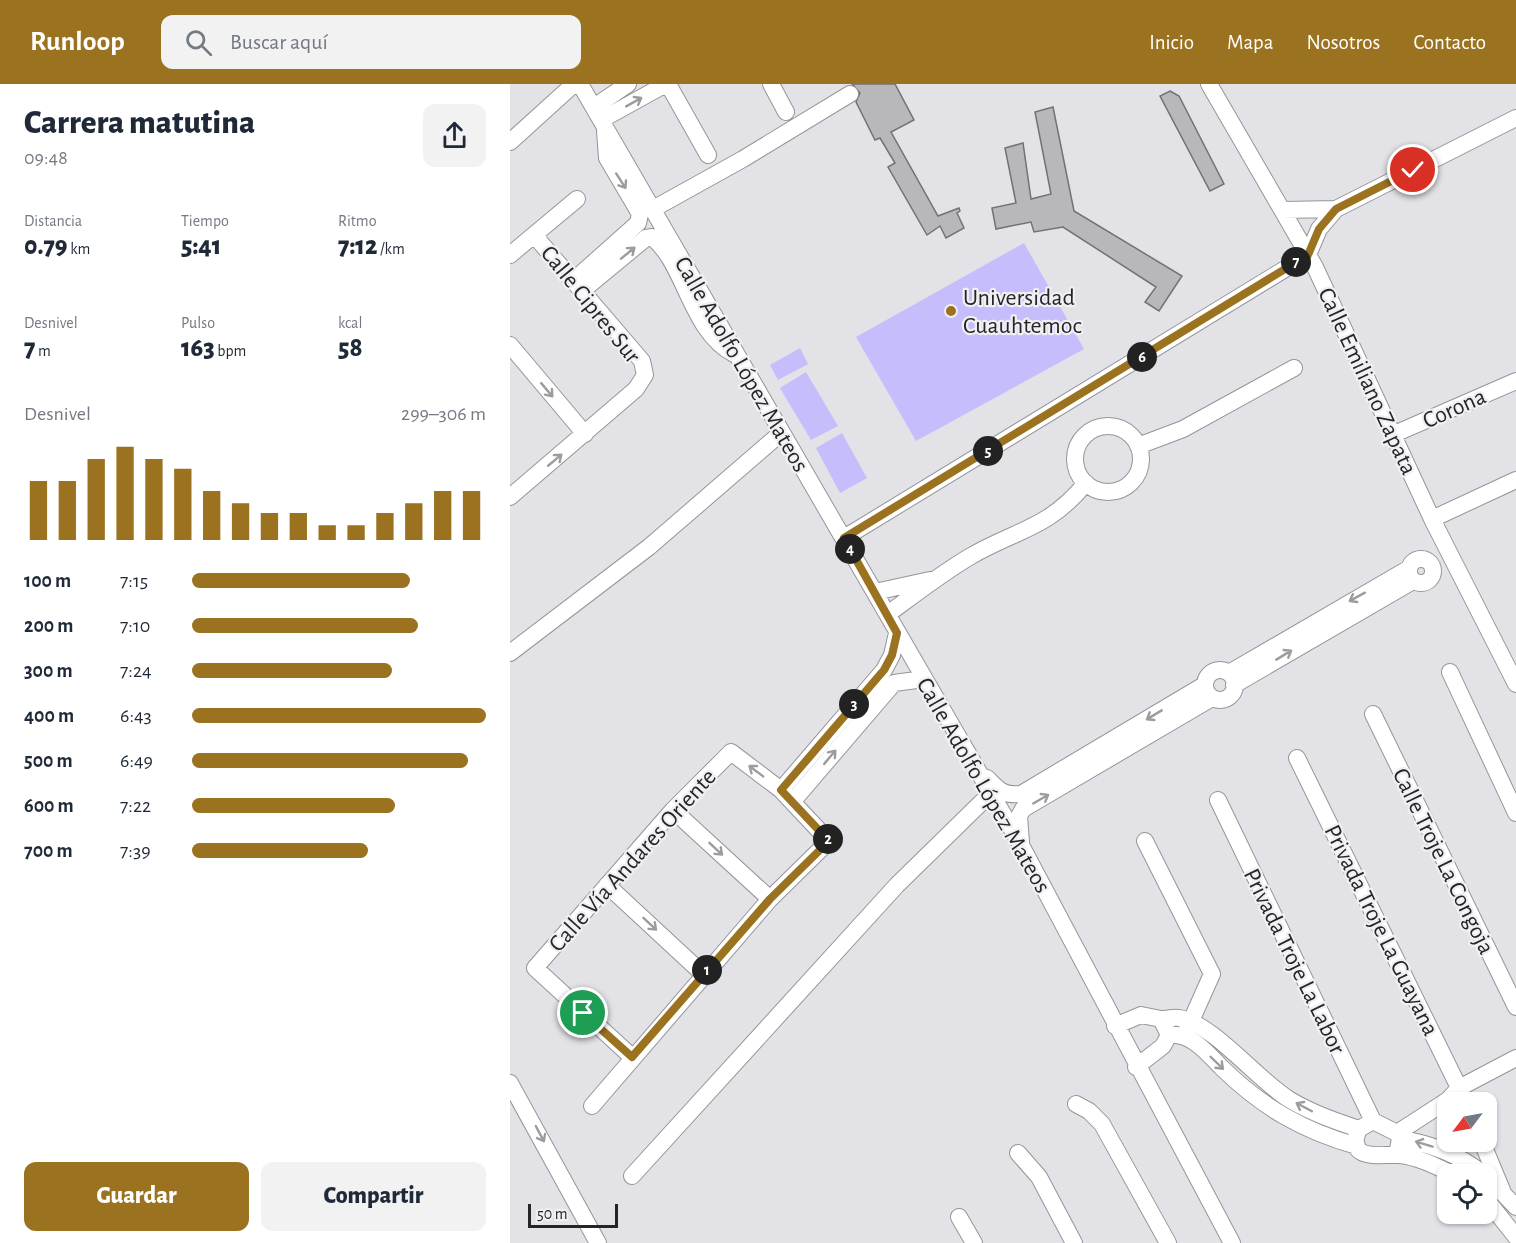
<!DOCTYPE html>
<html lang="es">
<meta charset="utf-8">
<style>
body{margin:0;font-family:"Alegreya Sans",sans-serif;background:#f2f2f3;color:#1f2937;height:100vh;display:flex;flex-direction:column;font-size:22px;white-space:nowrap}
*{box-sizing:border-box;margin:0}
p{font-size:20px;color:#747a83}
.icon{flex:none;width:33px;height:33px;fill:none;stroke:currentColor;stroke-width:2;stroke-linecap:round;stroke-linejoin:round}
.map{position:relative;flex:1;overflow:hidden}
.panel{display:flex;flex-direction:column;background:#fff;width:510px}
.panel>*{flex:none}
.needle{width:39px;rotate:238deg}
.tools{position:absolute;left:927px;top:1008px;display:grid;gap:12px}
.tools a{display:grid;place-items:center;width:60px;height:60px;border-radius:12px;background:#fff;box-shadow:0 2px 4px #0004;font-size:30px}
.scale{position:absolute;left:18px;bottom:15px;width:90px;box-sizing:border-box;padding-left:6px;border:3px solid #252426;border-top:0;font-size:16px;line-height:21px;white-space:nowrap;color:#252426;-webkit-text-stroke:4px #f0f0f3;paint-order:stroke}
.pin{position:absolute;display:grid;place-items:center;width:51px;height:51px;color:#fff;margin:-26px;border:3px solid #fff;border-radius:50%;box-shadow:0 2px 6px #0007}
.km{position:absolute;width:30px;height:30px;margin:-15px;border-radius:50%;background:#222;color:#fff;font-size:16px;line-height:30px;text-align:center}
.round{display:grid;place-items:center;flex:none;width:63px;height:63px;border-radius:12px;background:#f2f2f3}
.head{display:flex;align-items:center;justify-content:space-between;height:102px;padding:0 24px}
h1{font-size:33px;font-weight:800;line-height:45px}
.metrics{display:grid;grid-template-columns:repeat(3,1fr);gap:9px;height:102px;padding:6px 24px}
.metrics div{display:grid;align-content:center}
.metrics b{font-size:26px;font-weight:800}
.metrics small{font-size:16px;font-weight:400}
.metrics p{font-size:16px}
.chart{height:168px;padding:12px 24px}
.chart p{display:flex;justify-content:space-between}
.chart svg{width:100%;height:108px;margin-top:6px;stroke:#9b721f;stroke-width:6}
.action{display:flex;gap:12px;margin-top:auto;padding:12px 24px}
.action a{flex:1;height:69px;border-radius:12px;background:#9b721f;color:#fff;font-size:24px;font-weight:800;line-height:69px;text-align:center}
.action a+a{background:#f2f2f3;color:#1f2937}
ul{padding:0 24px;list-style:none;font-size:20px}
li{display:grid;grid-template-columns:96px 72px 1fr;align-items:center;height:45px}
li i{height:15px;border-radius:8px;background:#9b721f}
header{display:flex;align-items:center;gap:36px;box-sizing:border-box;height:84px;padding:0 30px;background:#9b721f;color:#fff}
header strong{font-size:28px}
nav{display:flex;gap:33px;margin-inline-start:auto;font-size:21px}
.search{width:420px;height:54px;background:#f2f2f3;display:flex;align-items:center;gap:15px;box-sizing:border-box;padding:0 21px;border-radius:12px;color:#747a83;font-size:22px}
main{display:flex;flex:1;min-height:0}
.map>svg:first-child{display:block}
</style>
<header>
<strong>Runloop</strong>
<div class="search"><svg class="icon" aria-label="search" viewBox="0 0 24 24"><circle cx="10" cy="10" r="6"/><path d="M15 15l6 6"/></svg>Buscar aquí</div>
<nav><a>Inicio</a><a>Mapa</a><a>Nosotros</a><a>Contacto</a></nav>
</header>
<main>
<section class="panel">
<div class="head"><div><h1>Carrera matutina</h1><p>09:48</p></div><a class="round"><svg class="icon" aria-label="share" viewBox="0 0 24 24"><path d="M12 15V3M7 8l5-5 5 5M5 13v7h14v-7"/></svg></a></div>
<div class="metrics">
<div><p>Distancia</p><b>0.79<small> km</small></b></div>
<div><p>Tiempo</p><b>5:41</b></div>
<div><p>Ritmo</p><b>7:12<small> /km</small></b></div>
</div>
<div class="metrics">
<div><p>Desnivel</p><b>7<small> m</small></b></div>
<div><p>Pulso</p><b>163<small> bpm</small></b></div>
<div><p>kcal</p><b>58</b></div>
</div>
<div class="chart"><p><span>Desnivel</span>299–306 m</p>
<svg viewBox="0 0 160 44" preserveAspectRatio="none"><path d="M5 44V20M15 44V20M25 44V11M35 44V6M45 44V11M55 44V15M65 44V24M75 44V29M85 44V33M95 44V33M105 44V38M115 44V38M125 44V33M135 44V29M145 44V24M155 44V24"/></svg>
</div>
<ul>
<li><b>100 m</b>7:15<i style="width:74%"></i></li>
<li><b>200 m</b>7:10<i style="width:77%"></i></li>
<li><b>300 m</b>7:24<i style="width:68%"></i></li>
<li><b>400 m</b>6:43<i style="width:100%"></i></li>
<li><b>500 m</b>6:49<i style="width:94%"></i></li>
<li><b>600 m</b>7:22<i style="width:69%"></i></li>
<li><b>700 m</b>7:39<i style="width:60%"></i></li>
</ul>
<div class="action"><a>Guardar</a><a>Compartir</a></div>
</section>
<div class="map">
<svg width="1006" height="1159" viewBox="0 0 1006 1159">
<rect width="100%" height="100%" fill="#e3e2e6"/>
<path fill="#c6bdfd" d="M 514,159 L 574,265 L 406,357 L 346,253 Z
M 290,264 L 298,280 L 268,296 L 260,281 Z
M 296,288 L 328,342 L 301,356 L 270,304 Z
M 332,349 L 357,394 L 330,409 L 306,364 Z"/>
<path fill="#b8b8bb" stroke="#727275" stroke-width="1.5" d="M 342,0 L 385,0 L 404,36 L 381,48 L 428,132 L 449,124 L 450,127 L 447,129 L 454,144 L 436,154 L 430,142 L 417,151 L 378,83 L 385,79 L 370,54 L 365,56 L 346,18 L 350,9 Z
M 660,7 L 669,12 L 714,100 L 700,107 L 650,12 Z
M 543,23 L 564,127 L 672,192 L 649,227 L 635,218 L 646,203 L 553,143 L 524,148 L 521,138 L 486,145 L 482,124 L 506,119 L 495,64 L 513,59 L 521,115 L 541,110 L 525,28 Z"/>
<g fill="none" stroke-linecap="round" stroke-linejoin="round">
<g stroke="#959598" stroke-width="18">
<path id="minor" d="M 70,0 L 511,761 L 722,1159
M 158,0 L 198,71
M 261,0 L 276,28
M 699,0 L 805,183 L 922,435 L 1006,600
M 84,23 L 118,0
M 91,36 L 156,0
M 0,58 L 64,0
M 143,125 L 233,75 L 340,10
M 773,126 L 826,125
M 0,171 L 67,115
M 64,196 L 128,139 L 130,130 L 97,74 L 95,47
M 73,206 L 136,154 L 142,153 C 176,181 180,247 224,270
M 0,261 L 75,350
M565 375a33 33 0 1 1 66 0a33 33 0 1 1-66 0Z
M 882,351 L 1006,297
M 628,362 L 673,345 L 784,284
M 0,413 L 126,305 L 135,291 L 132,277 L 24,151
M 922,435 L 1006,396
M 334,454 L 798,171 L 809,145 L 826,125 L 1006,34
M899 487a12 12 0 1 1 24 0a12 12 0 1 1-24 0Z
M 365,508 L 420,496
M 378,530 C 405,510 432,489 461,472 C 508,445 538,445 576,399
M 0,569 L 139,463 L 271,349
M695 601a15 15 0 1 1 30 0a15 15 0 1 1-30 0Z
M 940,588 L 1006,729
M 719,589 L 898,485
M 724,601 L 903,497
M 863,630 L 1006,923
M 787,674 L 956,1018
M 477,694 C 489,706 493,712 511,710 L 694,601
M 271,706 L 374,586 L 382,571 L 387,549
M 708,716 L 863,1037
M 283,717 L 384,599 L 414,595
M 163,726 L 260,815
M 635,757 L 702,890 L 677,946
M 511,758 L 509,732 L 513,725 L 702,614
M 97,801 L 193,890
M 651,935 C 657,935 664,933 669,934 C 704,940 747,996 780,1016 C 802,1029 825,1037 849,1045
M 605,942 L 631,931 L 651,935 L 659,951 L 653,962 L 626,983
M 659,951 C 681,948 698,970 712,984 C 752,1023 793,1047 847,1062
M 0,999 L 88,1159
M 566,1020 L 579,1027 L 592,1040 L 658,1159
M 82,1022 L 260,815 L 319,757 L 271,706 L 221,668 L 163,726 L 25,884 L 122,973
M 887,1049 L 938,1016 L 949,1004 L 1006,974
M 890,1055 C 919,1059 950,1071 973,1090
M 972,1058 L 992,1106
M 508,1069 L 529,1093 L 564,1159
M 887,1071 L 890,1055 L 887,1049 L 863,1037 L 849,1045 C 835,1078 870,1070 888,1071 C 906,1072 926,1082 942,1090
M 122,1092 L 387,801 L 480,710
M 984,1100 L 1006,1123
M 976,1115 L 1006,1153
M 449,1133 L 464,1159"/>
</g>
<use href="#minor" stroke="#fff" stroke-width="16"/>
</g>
<defs><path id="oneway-shaft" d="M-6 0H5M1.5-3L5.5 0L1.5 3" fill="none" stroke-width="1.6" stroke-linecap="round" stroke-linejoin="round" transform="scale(1.5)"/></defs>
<g stroke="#9d9c9d">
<use href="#oneway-shaft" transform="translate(124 18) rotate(-29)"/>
<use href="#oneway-shaft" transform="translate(111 97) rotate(57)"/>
<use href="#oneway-shaft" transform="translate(118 169) rotate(-39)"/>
<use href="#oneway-shaft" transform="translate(37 306) rotate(50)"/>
<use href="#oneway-shaft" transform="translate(45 376) rotate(-40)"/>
<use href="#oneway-shaft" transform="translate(847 513) rotate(151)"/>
<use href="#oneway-shaft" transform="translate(774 571) rotate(-31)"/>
<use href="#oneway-shaft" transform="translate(644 631) rotate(149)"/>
<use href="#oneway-shaft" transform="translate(320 673) rotate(-50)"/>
<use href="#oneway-shaft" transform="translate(246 687) rotate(-143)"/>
<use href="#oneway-shaft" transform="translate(531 715) rotate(-30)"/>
<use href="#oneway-shaft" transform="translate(206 765) rotate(43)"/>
<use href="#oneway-shaft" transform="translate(140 840) rotate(43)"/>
<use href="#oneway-shaft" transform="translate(707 979) rotate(44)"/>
<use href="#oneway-shaft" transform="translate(794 1023) rotate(-152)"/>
<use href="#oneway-shaft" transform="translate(30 1050) rotate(62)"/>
<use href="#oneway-shaft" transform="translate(914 1060) rotate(-163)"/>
</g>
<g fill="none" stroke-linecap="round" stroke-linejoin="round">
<g stroke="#fff" stroke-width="12">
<path id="route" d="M 73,929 L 122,973 L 260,815 L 319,757 L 271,706 L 374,586 L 382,571 L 387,549 L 334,454 L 798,171 L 809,145 L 826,125 L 903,86"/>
</g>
<use href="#route" stroke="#9b721f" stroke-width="8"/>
</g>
<circle fill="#9b721f" stroke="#f0f0f3" stroke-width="2" cx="441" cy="227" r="6"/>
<g text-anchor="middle" stroke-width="4.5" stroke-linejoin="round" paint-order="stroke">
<g font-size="24" fill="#252426" stroke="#f0f0f3" text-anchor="start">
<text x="453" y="221">Universidad<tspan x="453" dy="28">Cuauhtemoc</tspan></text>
</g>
<g font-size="24" fill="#252426" stroke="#f0f0f3">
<text transform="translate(81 220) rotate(51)" y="8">Calle Cipres Sur</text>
<text transform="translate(232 280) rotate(60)" y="8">Calle Adolfo López Mateos</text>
<text transform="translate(858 297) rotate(65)" y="8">Calle Emiliano Zapata</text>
<text transform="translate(944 324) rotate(-24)" y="8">Corona</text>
<text transform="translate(474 701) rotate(60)" y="8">Calle Adolfo López Mateos</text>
<text transform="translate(122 776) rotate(-48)" y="8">Calle Vía Andares Oriente</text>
<text transform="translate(934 777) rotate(64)" y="8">Calle Troje La Congoja</text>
<text transform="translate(872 846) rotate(64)" y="8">Privada Troje La Guayana</text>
<text transform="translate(785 877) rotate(64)" y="8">Privada Troje La Labor</text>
</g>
</g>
</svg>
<div class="tools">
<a><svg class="needle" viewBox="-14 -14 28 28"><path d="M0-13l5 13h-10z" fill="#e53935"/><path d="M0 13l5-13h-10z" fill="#747a83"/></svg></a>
<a><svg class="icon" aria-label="locate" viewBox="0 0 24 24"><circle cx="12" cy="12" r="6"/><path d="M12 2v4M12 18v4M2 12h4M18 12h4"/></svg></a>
</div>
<div class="scale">50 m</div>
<div class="pin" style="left:73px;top:929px;background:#1e9e55"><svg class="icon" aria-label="arrive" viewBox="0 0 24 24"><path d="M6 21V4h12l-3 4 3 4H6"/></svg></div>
<div class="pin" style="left:903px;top:86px;background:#d93025"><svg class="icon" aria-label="check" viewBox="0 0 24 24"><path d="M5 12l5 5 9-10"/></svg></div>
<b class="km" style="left:197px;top:886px">1</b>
<b class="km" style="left:318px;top:755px">2</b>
<b class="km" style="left:344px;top:620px">3</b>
<b class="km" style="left:340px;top:465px">4</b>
<b class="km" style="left:478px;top:367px">5</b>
<b class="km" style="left:632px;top:273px">6</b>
<b class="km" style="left:786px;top:178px">7</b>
</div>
</main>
